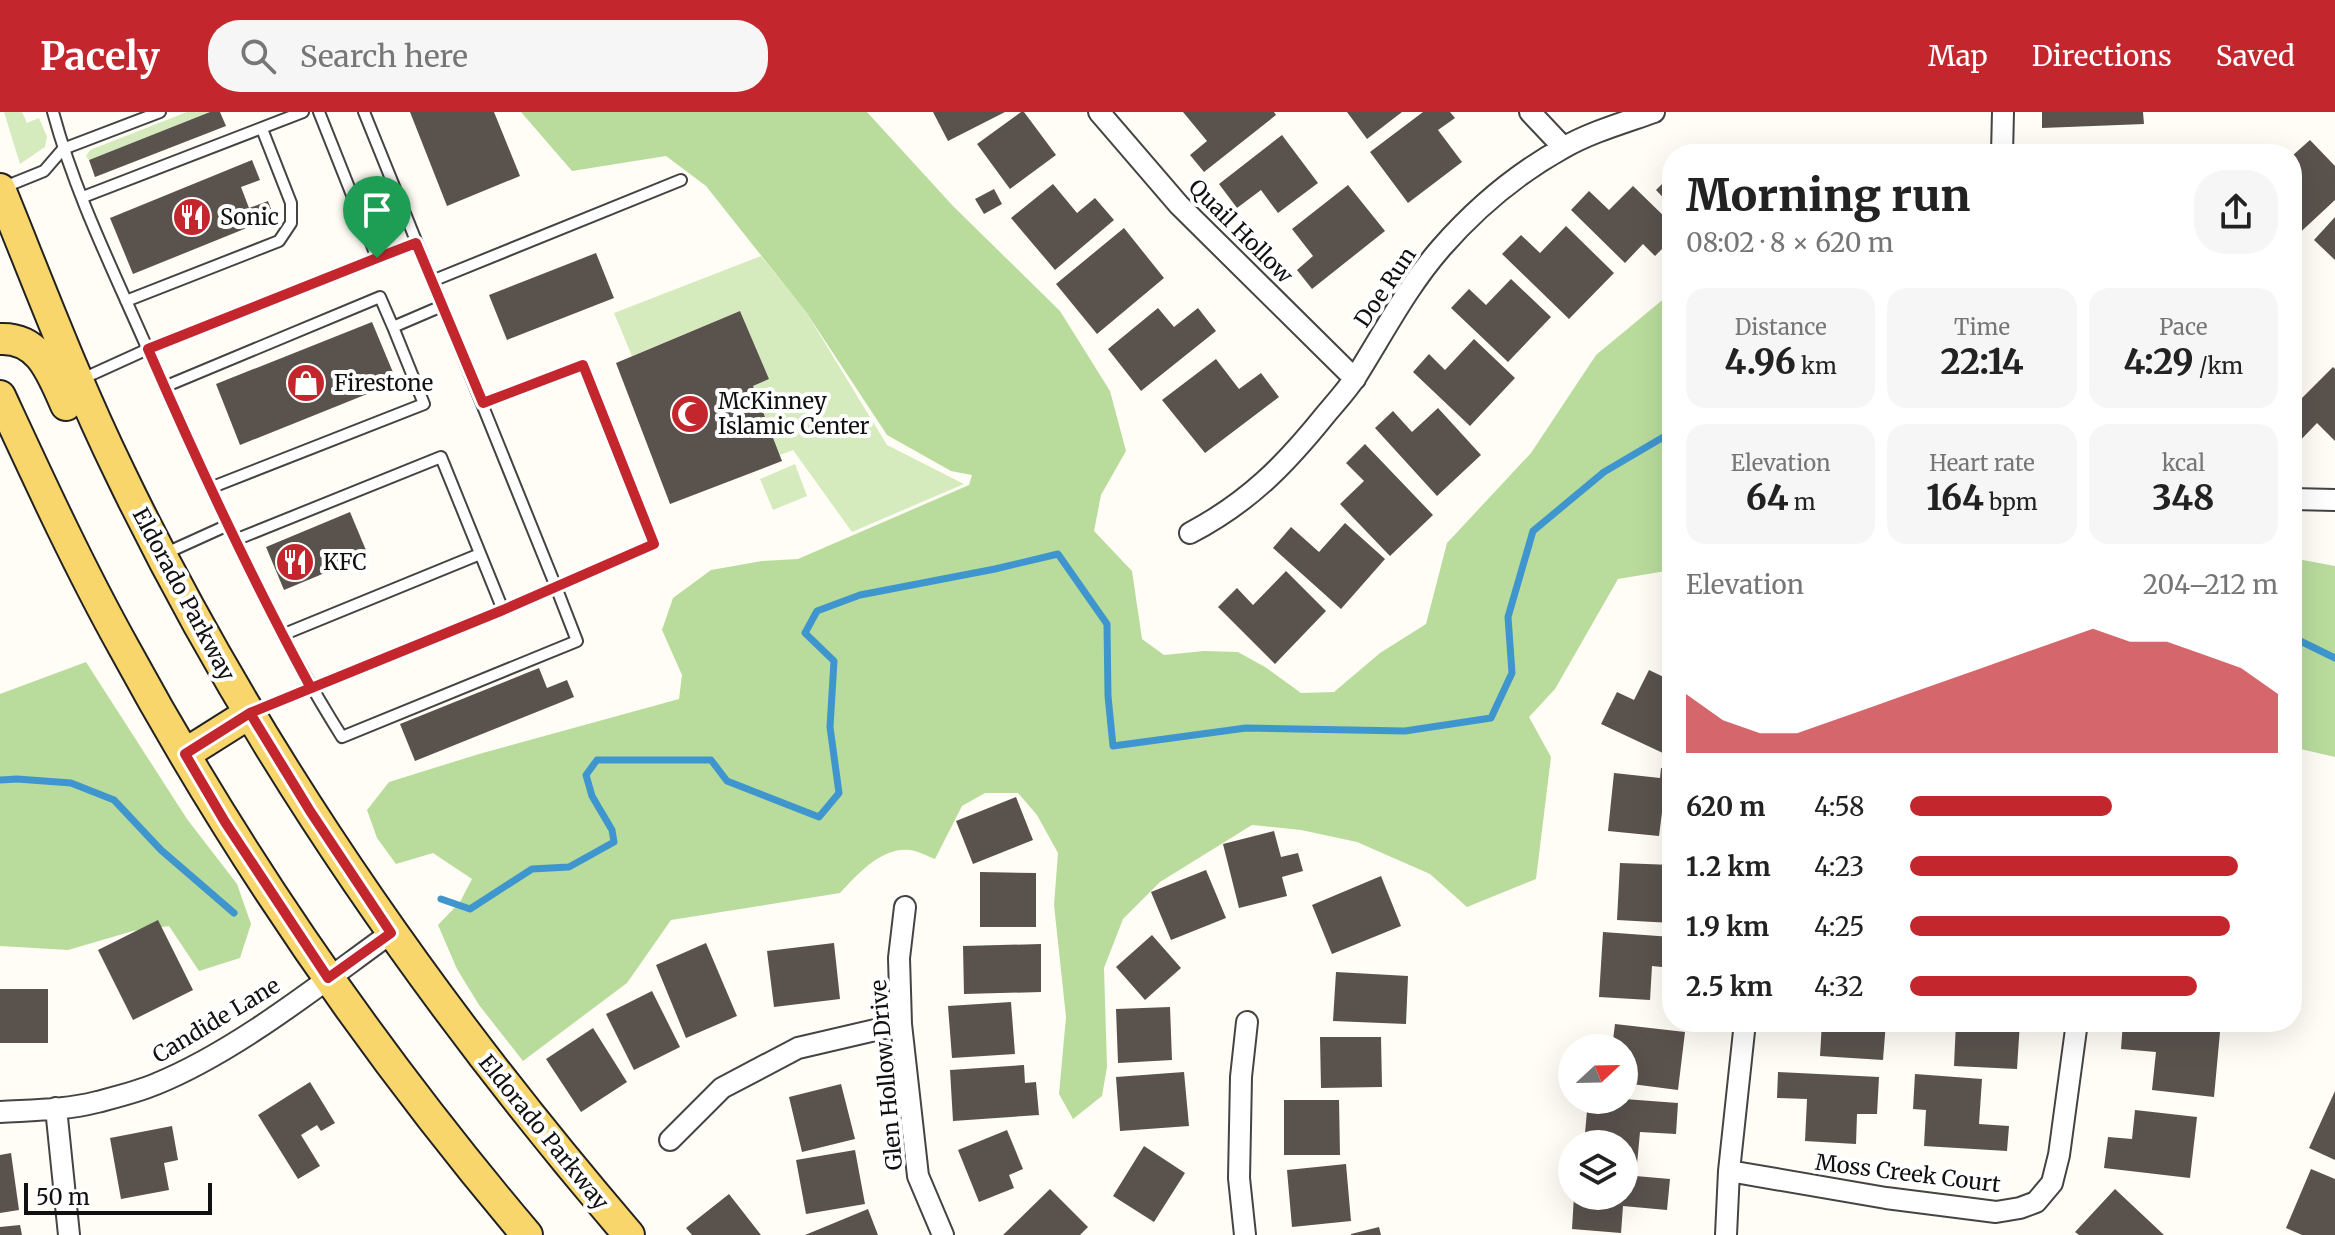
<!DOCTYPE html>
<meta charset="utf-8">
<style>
body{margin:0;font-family:Merriweather,serif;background:#f6f6f6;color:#222;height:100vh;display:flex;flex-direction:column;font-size:30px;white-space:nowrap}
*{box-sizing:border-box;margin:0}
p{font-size:26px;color:#767676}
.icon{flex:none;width:44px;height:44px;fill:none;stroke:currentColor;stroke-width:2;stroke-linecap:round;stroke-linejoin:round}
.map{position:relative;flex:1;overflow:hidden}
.sheet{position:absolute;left:1662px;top:32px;width:640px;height:888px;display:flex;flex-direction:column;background:#fff;border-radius:32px;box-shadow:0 8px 32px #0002}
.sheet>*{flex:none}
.needle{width:52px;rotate:68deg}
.fabs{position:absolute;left:1558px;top:922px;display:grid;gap:16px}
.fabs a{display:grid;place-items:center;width:80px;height:80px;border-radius:50%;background:#fff;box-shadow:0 8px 32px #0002;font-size:40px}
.scale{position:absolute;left:24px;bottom:20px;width:188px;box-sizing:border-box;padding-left:8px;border:4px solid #111;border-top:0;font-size:22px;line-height:28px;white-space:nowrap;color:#111;-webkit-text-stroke:6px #fff;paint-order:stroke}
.pin{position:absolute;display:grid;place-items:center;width:68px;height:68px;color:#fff;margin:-82px -34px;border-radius:50% 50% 50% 0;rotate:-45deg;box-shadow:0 0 8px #0007}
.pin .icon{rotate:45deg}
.round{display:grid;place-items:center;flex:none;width:84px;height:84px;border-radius:32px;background:#f6f6f6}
.overview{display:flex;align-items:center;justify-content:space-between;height:136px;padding:0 24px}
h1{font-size:44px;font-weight:800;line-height:60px}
.figures{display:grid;grid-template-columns:repeat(3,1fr);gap:12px;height:136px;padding:8px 24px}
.figures div{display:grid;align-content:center;border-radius:20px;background:#f6f6f6;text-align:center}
.figures b{font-size:34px;font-weight:800}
.figures small{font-size:22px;font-weight:400}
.figures p{font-size:22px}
.chart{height:224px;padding:16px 24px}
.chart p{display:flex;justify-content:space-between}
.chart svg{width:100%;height:144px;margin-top:8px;fill:#c4262e;opacity:.7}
ul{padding:0 24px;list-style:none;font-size:26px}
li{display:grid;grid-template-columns:128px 96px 1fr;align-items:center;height:60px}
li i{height:20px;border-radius:10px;background:#c4262e}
header{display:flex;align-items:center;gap:48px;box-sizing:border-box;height:112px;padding:0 40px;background:#c4262e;color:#fff}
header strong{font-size:38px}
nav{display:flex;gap:44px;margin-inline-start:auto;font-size:28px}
.search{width:560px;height:72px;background:#f6f6f6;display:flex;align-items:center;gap:20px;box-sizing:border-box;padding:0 28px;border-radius:32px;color:#767676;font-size:30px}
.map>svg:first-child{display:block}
</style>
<header>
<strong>Pacely</strong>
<div class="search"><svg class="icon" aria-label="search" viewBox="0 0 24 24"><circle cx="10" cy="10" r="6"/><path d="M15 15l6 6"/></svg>Search here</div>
<nav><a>Map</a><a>Directions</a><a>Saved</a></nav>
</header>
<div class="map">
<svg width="2335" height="1123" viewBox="0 0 2335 1123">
<rect width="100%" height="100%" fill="#fffdf5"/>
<path fill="#d5ebbd" d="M 4,0 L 22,0 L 27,11 L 39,6 L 47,25 L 45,35 L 20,52 Z
M 187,0 L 210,0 L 89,48 L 86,44 L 90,38 Z
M 761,144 L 806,200 L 887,333 L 964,372 L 852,420 L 793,338 L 780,343 L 753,274 L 769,267 L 740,199 L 632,244 L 614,201 Z
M 795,352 L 807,384 L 773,398 L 760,367 Z"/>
<path fill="#b9dc9c" d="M 521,0 L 867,0 L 953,94 L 1060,199 L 1110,279 L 1126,339 L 1101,383 L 1094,419 L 1132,459 L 1142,527 L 1164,543 L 1204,539 L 1238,540 L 1265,555 L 1301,581 L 1334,580 L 1380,541 L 1426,512 L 1447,431 L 1531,341 L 1596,243 L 1672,180 L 1672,458 L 1618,467 L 1555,577 L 1529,605 L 1551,645 L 1536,767 L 1467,795 L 1430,762 L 1357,730 L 1301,718 L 1252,713 L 1160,770 L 1123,807 L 1104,856 L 1107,955 L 1102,984 L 1073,1007 L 1059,982 L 1066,905 L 1054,793 L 1058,741 L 1037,703 L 1018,681 L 985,681 L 962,694 L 935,747 C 927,744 918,739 910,738 C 881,735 858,762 840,781 L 671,808 L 627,871 L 523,949 L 479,893 L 457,857 L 438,813 L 460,790 L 472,767 L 433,741 L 396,752 L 377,726 L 367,698 L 389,670 L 479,642 L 679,587 L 682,563 L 662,518 L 673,486 L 711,458 L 762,449 L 798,447 L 969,373 L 972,363 L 951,359 L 887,323 L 806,200 L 706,74 L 666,44 L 572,59 Z
M 1927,36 L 1931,42 L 1853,42 L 1854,41 Z
M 2292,446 L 2335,454 L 2335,645 L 2292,635 Z
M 86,550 L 187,707 L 237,772 L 251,812 L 240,846 L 199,859 L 169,814 L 133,819 L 68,838 L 0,834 L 0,582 Z"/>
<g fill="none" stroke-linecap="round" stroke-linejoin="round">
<path stroke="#3f96cf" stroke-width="7" d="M 2292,525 L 2335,546
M 0,668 L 17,667 L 71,671 L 114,688 L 161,738 L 234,801
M 441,787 L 470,797 L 532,757 L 569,755 L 614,730 L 612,718 L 592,684 L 586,663 L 597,648 L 711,648 L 727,669 L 819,705 L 839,681 L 830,615 L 834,549 L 805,521 L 817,499 L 860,483 L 995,457 L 1058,442 L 1107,512 L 1108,584 L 1113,634 L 1246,616 L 1405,619 L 1491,606 L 1512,561 L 1508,505 L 1533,419 L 1604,360 L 1672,320"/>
</g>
<path fill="#5a524d" d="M 210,0 L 220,0 L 226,14 L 95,65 L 89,48 Z
M 410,0 L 494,0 L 520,64 L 447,94 Z
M 933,0 L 1005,0 L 948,29 Z
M 1021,0 L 1024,0 L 1056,43 L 1010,77 L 977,32 Z
M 1183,0 L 1274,0 L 1276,3 L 1204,60 L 1190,43 L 1207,29 Z
M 1347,0 L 1402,0 L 1367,27 Z
M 1423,0 L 1450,0 L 1455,6 L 1438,18 L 1462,50 L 1408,91 L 1370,40 Z
M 2042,0 L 2143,0 L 2144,12 L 2042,16 Z
M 1282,23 L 1318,71 L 1278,101 L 1261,78 L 1237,96 L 1219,72 Z
M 2310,28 L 2335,54 L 2335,88 L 2292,128 L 2292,44 Z
M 2143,32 L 2145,42 L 2099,42 L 2098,40 Z
M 1751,34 L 1759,42 L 1742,42 Z
M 252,48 L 260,68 L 241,75 L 249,96 L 268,89 L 274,105 L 133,162 L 110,106 Z
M 1672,62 L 1672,95 L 1656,78 Z
M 1053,72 L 1077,101 L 1095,86 L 1114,108 L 1055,158 L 1011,106 Z
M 1348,73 L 1385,119 L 1312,177 L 1297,158 L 1313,144 L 1292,117 Z
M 1633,74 L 1672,112 L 1672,127 L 1655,144 L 1643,132 L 1625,151 L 1571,98 L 1589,79 L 1609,98 Z
M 994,77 L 1002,92 L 984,102 L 975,87 Z
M 2335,105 L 2335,148 L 2314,128 Z
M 1566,114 L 1614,161 L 1569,207 L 1502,142 L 1521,123 L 1540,141 Z
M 1124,116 L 1164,166 L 1097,222 L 1056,172 Z
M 596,141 L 614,186 L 507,228 L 489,183 Z
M 1511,167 L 1551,205 L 1508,250 L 1451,196 L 1469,177 L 1486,193 Z
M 1158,196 L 1174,215 L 1198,196 L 1216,219 L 1141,279 L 1108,237 Z
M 740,199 L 769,267 L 753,274 L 782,349 L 670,392 L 616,251 Z
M 372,210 L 397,270 L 240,333 L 216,272 Z
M 1474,227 L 1515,266 L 1470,314 L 1413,260 L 1429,242 L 1445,258 Z
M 1216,247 L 1239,277 L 1261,261 L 1279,285 L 1205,341 L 1162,288 Z
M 2333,255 L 2335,257 L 2335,329 L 2317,311 L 2292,337 L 2292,296 Z
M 2292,264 L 2301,273 L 2292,282 Z
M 1438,296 L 1481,343 L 1437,384 L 1375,316 L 1393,299 L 1412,320 Z
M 1365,332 L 1433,403 L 1390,444 L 1340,392 L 1364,369 L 1346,351 Z
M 350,400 L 368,443 L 284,478 L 266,435 Z
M 1345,411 L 1385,447 L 1341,497 L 1273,436 L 1291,415 L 1319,440 Z
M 1286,459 L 1326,499 L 1275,552 L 1218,495 L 1237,476 L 1253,493 Z
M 539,556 L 547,576 L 567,568 L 574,585 L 415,649 L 400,612 Z
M 1649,558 L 1672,569 L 1672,627 L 1665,642 L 1601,612 L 1617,580 L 1634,588 Z
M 1661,656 L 1672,657 L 1672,685 L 1664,685 L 1659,724 L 1608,719 L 1614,661 L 1660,666 Z
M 1016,685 L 1033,728 L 973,752 L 956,709 Z
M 1274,719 L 1281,745 L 1298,741 L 1303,759 L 1282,765 L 1287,784 L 1239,796 L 1223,732 Z
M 1620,751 L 1672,753 L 1672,811 L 1617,808 Z
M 1206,758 L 1226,806 L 1171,828 L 1151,780 Z
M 980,760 L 1036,761 L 1036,815 L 980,815 Z
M 1381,764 L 1401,814 L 1332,842 L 1312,793 Z
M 158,808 L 193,878 L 133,908 L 98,838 Z
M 1603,820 L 1672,825 L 1672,856 L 1652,854 L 1650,888 L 1599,885 Z
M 1152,823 L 1181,856 L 1145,888 L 1116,855 Z
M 706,831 L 737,904 L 686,926 L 656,853 Z
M 834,831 L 840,887 L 774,895 L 767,839 Z
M 1041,832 L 1041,880 L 964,882 L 963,834 Z
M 1336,860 L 1408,864 L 1406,912 L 1333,909 Z
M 0,877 L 48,877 L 48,931 L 0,931 Z
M 652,879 L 680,935 L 634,958 L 606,902 Z
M 1011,890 L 1015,942 L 952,946 L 948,894 Z
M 1170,895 L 1172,948 L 1118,951 L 1116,897 Z
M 1822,910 L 1886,910 L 1883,948 L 1820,944 Z
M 1956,910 L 2020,910 L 2017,957 L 1954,954 Z
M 2123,910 L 2220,920 L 2214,985 L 2152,978 L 2156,940 L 2121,937 Z
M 1615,912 L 1685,920 L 1678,978 L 1624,971 L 1624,936 L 1612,936 Z
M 593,916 L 627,970 L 581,1000 L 546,947 Z
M 1320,925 L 1381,925 L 1382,975 L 1321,976 Z
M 1024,953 L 1025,971 L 1036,970 L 1039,1003 L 953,1009 L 950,958 Z
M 1184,960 L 1189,1014 L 1120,1019 L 1116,965 Z
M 1778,960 L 1879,965 L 1877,1002 L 1857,1002 L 1856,1032 L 1805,1029 L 1807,987 L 1777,986 Z
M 1915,962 L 1982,967 L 1979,1012 L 2009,1014 L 2007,1039 L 1924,1034 L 1926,998 L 1913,997 Z
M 310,970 L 335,1011 L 321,1019 L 317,1013 L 301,1023 L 320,1054 L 298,1067 L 258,1003 Z
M 841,972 L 855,1027 L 802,1040 L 789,985 Z
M 2335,979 L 2335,1048 L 2309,1036 Z
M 1624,987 L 1678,991 L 1676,1022 L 1640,1020 L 1637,1052 L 1624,1051 L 1624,1032 L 1584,1032 L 1588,988 Z
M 1284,988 L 1339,988 L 1340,1043 L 1284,1043 Z
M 2135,998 L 2197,1005 L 2190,1066 L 2104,1056 L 2108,1025 L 2132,1027 Z
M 172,1014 L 178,1048 L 164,1051 L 169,1078 L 121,1087 L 110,1026 Z
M 1007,1018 L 1023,1057 L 1009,1063 L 1014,1076 L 979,1090 L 958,1038 Z
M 1144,1034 L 1185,1061 L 1154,1110 L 1113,1084 Z
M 855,1038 L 865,1092 L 806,1102 L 796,1048 Z
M 11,1041 L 19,1098 L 0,1101 L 0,1043 Z
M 1346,1052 L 1351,1109 L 1292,1115 L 1287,1058 Z
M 2311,1057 L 2335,1067 L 2335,1123 L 2302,1123 L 2286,1116 Z
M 1624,1063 L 1670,1067 L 1667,1098 L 1623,1094 L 1621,1121 L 1572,1117 L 1574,1084 L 1624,1084 Z
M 1050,1077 L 1088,1115 L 1080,1123 L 1003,1123 Z
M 2115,1077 L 2164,1123 L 2079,1123 L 2075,1120 Z
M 729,1082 L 761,1123 L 692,1123 L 686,1116 Z
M 868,1097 L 878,1123 L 805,1123 Z
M 20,1113 L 22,1123 L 0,1123 L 0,1115 Z
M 1379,1115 L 1381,1123 L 1351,1123 L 1351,1122 Z"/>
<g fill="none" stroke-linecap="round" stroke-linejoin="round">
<g stroke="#444" stroke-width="14">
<path id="lane" d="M 53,0 C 75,82 114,160 148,238 C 207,369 265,503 342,625 L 577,529 L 556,475 L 654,432 L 583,253 L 483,291
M 319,0 L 377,146 L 416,131
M 2,76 L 44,59 L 63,37 L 160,0
M 83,85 L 303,0
M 432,169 L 681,68
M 126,189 L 279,129 L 291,111 L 291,91 L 262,17
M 82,267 L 148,237 L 377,146
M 164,275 L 380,185 L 393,215
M 210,376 L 424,292 L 393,215 L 442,194
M 235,428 L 441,345 L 503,498
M 164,442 L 228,413
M 282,523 L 480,442
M 254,599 L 503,498 L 556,475 L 364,0"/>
</g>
<g stroke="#444" stroke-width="24">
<path id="street" d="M 1099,0 L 1179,93 L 1355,267
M 1530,0 L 1563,35
M 2002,42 L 2003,0
M 2292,387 L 2335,388
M 1190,421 C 1249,390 1285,353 1326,302 C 1337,289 1348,277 1357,263 C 1384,220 1407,175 1441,136 C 1475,97 1518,61 1563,36 C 1591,20 1623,11 1654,0
M 905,795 L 899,846 L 901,912 L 918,1064 L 943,1123
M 1745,910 L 1729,1059 L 1886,1086 L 1996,1100 L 2020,1096 L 2036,1090 L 2052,1071 L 2059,1043 L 2077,910
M 56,996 L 69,1123
M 0,1000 C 32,998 66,998 97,990 C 116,985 137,980 156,972 C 237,939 320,872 391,821
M 670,1028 L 722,976 L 798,936 L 901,912
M 1245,1123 L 1239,1066 L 1241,965 L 1247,910
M 1726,1123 L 1729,1059"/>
</g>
<g stroke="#222" stroke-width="34">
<path id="primary" d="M 0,77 C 39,173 75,269 120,361 C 253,637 430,891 629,1123
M 0,227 C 40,225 52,262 66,293
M 0,284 C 39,368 78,453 123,534 C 237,744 373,941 527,1123
M 185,642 L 250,601"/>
</g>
<use href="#lane" stroke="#fff" stroke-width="10"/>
<use href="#street" stroke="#fff" stroke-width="20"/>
<use href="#primary" stroke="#f9d66b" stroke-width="30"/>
</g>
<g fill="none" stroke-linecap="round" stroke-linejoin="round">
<g stroke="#fff" stroke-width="16">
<path id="route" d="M 377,146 L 148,237 C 198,352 251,466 311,576 L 250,601 L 185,642 L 225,710 L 328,866 L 391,821 L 310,699 L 250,601 L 503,498 L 654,432 L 583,253 L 483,291 L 416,131 L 377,146"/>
</g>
<use href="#route" stroke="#c4262e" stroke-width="10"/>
</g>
<defs>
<g id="restaurant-disc" transform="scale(2)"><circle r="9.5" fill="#c4262e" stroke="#fff"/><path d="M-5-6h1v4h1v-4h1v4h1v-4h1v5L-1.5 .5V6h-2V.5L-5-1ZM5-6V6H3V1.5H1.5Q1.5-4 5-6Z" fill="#fff"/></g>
<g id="shop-disc" transform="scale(2)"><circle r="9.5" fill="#c4262e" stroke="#fff"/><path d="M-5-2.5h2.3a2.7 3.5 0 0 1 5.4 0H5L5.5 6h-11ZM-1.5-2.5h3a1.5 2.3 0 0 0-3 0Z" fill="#fff"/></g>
<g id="mosque-disc" transform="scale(2)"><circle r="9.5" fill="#c4262e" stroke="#fff"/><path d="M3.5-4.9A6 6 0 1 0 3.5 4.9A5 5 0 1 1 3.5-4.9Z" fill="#fff"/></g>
</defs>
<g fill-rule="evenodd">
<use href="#restaurant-disc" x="192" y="105"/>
<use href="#shop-disc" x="306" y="271"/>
<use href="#mosque-disc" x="690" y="302"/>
<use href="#restaurant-disc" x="295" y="450"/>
</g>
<g text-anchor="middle" stroke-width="8" stroke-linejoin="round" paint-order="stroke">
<g font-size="22" fill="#111" stroke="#fff" text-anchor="start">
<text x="220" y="113">Sonic</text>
<text x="334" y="279">Firestone</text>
<text x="718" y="297">McKinney<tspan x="718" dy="25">Islamic Center</tspan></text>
<text x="323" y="458">KFC</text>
</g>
<g font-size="22" fill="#111" stroke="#fff">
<text transform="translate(1241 119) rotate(45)" y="8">Quail Hollow</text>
<text transform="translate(1385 175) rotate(-56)" y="8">Doe Run</text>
<text transform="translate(184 482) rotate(62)" y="8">Eldorado Parkway</text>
<text transform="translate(216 908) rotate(-31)" y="8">Candide Lane</text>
<text transform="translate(886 963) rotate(-95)" y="8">Glen Hollow Drive</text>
<text transform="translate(544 1020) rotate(51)" y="8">Eldorado Parkway</text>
<text transform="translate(1908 1061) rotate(7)" y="8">Moss Creek Court</text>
</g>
</g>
</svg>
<div class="fabs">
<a><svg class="needle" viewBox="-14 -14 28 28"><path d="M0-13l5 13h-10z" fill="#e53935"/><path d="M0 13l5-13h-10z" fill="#767676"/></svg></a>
<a><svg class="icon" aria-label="layers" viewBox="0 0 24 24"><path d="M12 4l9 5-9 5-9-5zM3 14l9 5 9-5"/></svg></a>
</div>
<div class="scale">50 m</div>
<div class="pin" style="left:377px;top:146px;background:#1e9e55"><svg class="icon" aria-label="arrive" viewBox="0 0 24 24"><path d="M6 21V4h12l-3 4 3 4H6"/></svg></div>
<section class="sheet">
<div class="overview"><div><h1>Morning run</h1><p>08:02 · 8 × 620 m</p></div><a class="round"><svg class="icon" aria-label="share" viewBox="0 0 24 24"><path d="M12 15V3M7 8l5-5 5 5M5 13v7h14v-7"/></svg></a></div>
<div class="figures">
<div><p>Distance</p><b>4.96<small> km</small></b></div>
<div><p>Time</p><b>22:14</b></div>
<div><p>Pace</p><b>4:29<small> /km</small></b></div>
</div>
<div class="figures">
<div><p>Elevation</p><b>64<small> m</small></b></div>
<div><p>Heart rate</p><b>164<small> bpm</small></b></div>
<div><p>kcal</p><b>348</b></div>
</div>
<div class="chart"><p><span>Elevation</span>204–212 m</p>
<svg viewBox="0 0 160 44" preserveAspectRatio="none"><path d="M0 44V26L10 34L20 38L30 38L40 34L50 30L60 26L70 22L80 18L90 14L100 10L110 6L120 10L130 10L140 14L150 18L160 26V44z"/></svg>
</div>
<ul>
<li><b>620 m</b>4:58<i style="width:55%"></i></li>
<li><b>1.2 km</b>4:23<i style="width:89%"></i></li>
<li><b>1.9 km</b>4:25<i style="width:87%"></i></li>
<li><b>2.5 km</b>4:32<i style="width:78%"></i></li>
</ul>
</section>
</div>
